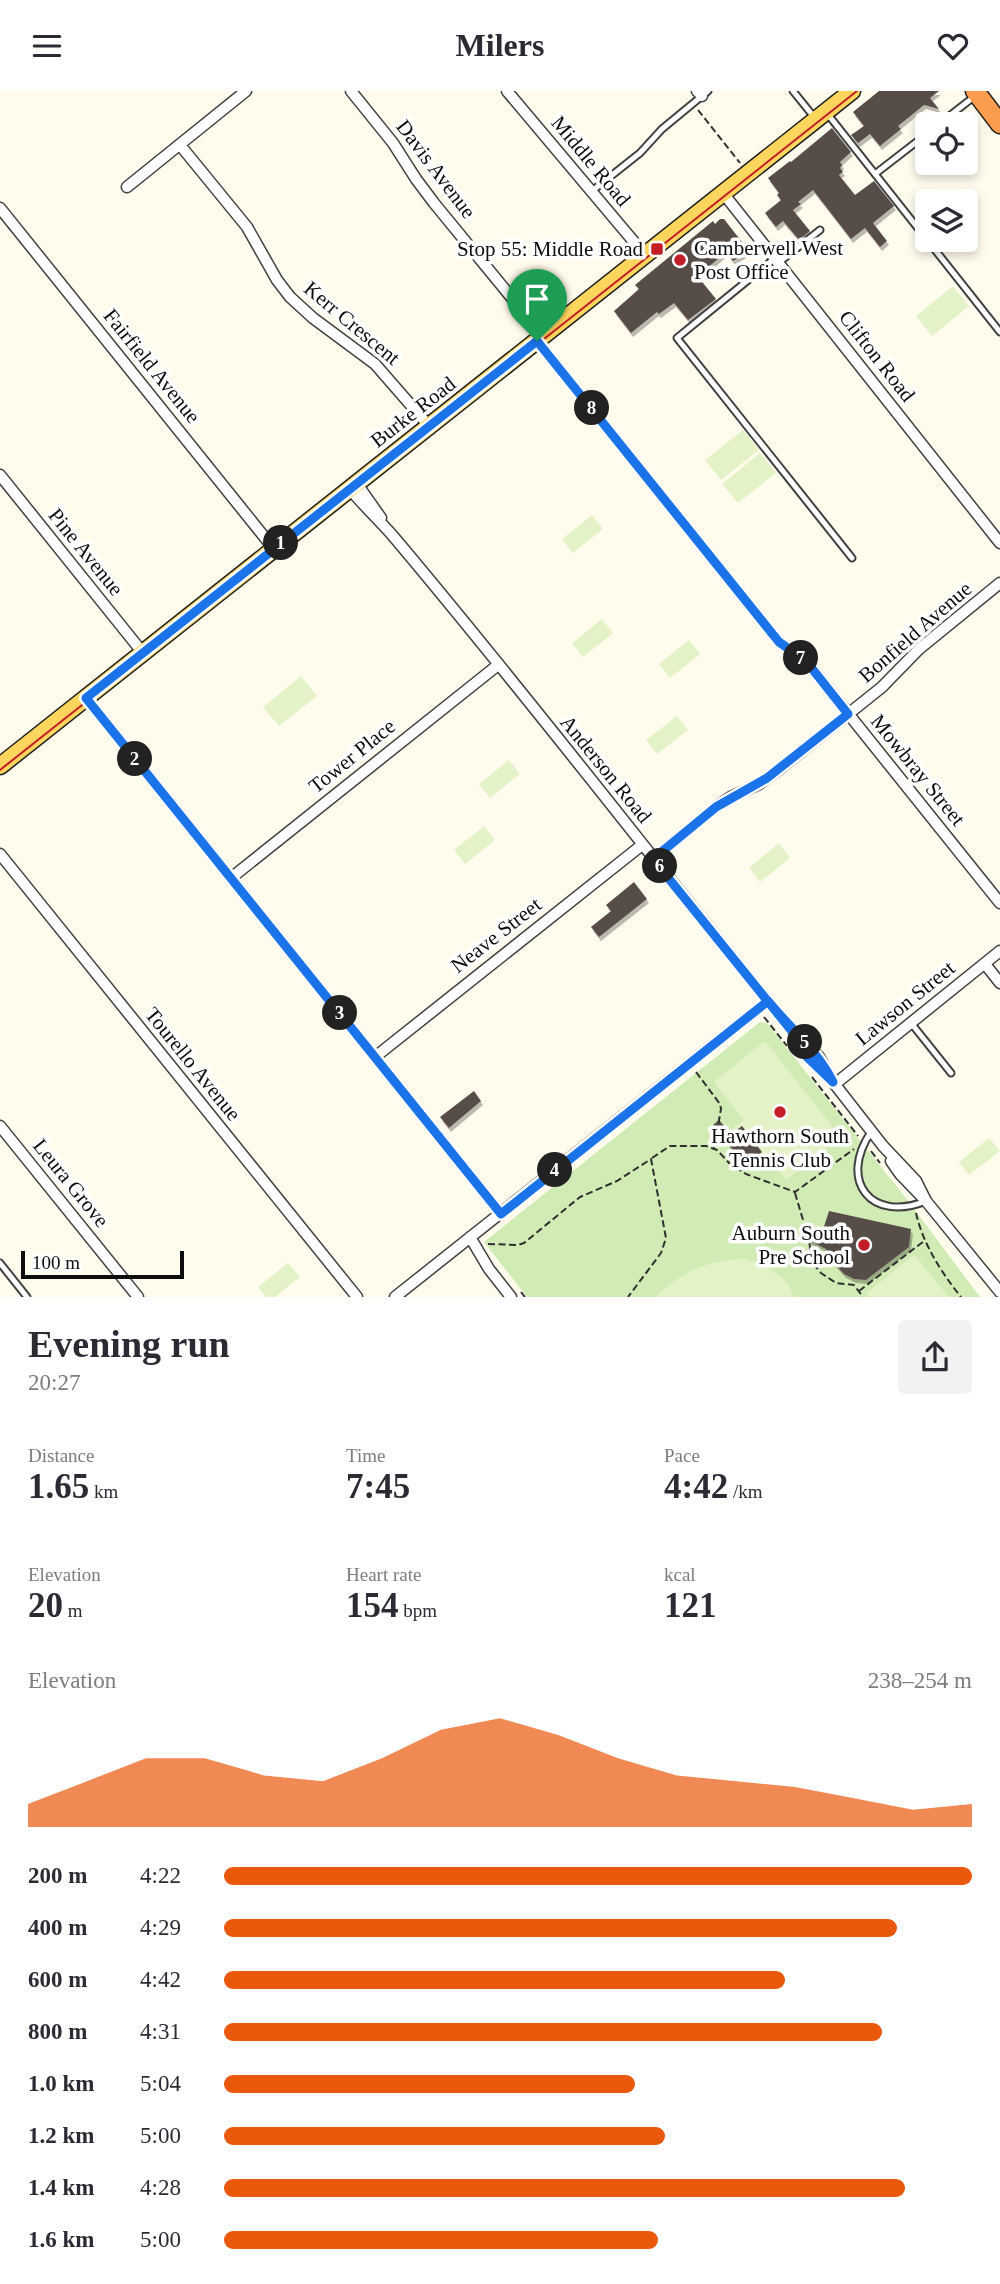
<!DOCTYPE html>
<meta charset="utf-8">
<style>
body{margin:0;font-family:Georgia,serif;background:#f2f2f3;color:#2b2b33;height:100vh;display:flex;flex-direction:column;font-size:26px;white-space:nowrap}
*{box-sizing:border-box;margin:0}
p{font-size:23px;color:#7c7c81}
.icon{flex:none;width:38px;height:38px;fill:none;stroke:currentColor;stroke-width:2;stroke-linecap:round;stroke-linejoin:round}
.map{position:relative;height:1206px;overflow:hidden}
.details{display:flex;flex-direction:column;background:#fff;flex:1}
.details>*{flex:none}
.controls{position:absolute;left:915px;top:21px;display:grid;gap:14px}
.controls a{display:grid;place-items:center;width:63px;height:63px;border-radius:7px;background:#fff;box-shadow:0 4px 10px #0003;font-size:35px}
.scale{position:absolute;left:21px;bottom:18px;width:163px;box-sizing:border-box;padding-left:7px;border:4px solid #0d0d0d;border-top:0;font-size:19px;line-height:24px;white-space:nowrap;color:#0d0d0d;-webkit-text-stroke:5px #fff;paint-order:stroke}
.pin{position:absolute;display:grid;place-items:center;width:60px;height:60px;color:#fff;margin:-72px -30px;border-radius:50% 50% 50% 0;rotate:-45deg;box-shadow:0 0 7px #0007}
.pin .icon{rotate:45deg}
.km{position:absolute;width:35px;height:35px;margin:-18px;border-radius:50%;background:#222;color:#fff;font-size:19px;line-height:35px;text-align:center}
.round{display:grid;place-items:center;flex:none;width:74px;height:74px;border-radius:7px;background:#f2f2f3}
.summary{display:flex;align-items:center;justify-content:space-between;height:119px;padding:0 28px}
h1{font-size:38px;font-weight:700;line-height:52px}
.metrics{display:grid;grid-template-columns:repeat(3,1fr);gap:10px;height:119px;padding:7px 28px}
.metrics div{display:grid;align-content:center}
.metrics b{font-size:35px;font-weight:700}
.metrics small{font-size:19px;font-weight:400}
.metrics p{font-size:19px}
.chart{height:196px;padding:14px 28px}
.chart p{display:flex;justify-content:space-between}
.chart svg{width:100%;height:126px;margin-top:7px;fill:#ea580c;opacity:.7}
ul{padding:0 28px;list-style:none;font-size:23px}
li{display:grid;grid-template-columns:112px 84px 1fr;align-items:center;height:52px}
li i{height:18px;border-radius:9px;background:#ea580c}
header{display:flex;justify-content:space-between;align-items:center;height:91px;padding:0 28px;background:#fff;font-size:32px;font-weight:700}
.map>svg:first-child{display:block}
</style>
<header><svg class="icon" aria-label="menu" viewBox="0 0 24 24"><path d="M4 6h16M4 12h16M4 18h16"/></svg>Milers<svg class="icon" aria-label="heart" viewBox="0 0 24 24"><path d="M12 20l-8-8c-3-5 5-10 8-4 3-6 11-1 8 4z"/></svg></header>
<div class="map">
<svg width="1000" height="1206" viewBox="0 0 1000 1206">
<defs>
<filter id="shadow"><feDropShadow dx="2" dy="4" stdDeviation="0" flood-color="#0004"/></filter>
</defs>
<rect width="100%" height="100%" fill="#fffbed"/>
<path fill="#d1ebb4" d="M 760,931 L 767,932 L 909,1111 L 980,1206 L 527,1206 L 484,1151 Z"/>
<path fill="#e3f2c7" d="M 953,195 L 969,215 L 932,245 L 916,225 Z
M 743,339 L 759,359 L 721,389 L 705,369 Z
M 760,362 L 776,382 L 738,412 L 722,393 Z
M 592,424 L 603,438 L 573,462 L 562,448 Z
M 602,528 L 613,542 L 583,566 L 572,552 Z
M 689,549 L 700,563 L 670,587 L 659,573 Z
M 301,585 L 317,605 L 279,635 L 263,616 Z
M 677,625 L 688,639 L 657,663 L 646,649 Z
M 509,669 L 520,683 L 490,707 L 479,693 Z
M 484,735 L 495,749 L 465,773 L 454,759 Z
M 779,752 L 790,767 L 760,791 L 749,777 Z
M 765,950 L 841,1046 L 786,1089 L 765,1062 L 747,1076 L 723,1046 L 744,1029 L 714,991 Z
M 989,1047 L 1000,1060 L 969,1084 L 959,1071 Z
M 914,1164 L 949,1206 L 870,1206 L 867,1202 Z
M 743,1168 C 764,1173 787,1184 794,1206 L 656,1206 C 680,1181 708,1169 743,1168 Z
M 288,1172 L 300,1186 L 275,1206 L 266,1206 L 258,1196 Z"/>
<path fill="#564e49" filter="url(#shadow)" d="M 879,0 L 939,0 L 930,7 L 939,18 L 924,14 L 898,35 L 901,38 L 880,55 L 870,43 L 858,52 L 851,44 L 864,35 L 853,21 Z
M 832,37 L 851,61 L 840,71 L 842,74 L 840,77 L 843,81 L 839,84 L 855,104 L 874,90 L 894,115 L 873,132 L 887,150 L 880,156 L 865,137 L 851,148 L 813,99 L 798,111 L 801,113 L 793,119 L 810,140 L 799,149 L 783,130 L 776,136 L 765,122 L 781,109 L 777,104 L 779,102 L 768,87 L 790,70 L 791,71 Z
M 720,128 L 724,128 L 749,160 L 733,170 L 726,161 L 705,179 L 707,180 L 699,187 L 716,208 L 688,229 L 674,212 L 659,223 L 657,221 L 631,242 L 614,220 L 639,198 L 635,194 L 713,130 L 715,133 Z
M 634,791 L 647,808 L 599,846 L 591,836 L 611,820 L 606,814 Z
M 474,1000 L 481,1010 L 449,1037 L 440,1026 Z
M 719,1029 L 731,1043 L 742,1035 L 762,1061 L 746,1075 L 713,1034 Z
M 829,1120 L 911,1138 L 909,1156 L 866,1189 L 854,1188 L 844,1183 L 831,1169 L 826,1158 L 806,1148 L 821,1145 Z"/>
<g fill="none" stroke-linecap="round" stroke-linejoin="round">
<g stroke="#404040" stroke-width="9">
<path id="lane" d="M 793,0 L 814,26
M 826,21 L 1000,241
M 939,33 L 975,5
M 875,83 L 928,42
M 592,100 L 640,62 L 662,38 L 708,0
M 774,168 L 677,247 L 852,467
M 778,172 L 820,139
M 911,932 L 951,982
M 871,1041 C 838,1090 871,1132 926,1110
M 0,1172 L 27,1206"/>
</g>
<g stroke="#404040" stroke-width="13">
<path id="street" d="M 351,0 L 393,52 L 416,88 L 434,112 L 543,245
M 507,0 L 645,164
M 697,0 L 702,5
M 180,54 L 247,136 L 277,189 L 290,206 L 313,227 L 375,273 L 429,335
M 127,96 L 246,0
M 723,102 L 1000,452
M 0,117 L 274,458
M 537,250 L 779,551 L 806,570 L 1000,812
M 0,384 L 143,562
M 357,393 L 381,427
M 350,398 C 363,414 379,429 393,445 C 529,606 658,775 791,939 L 819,966 L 833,991
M 86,607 L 501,1123
M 0,763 L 357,1206
M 653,768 L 716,716 L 731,706 L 759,693 L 777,680 L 882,596 L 919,558 L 1000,492
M 231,787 L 498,574
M 985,873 L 1000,892
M 794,945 L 807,966 L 833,991 L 883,1055 L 916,1090 L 926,1110
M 375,966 L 642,754
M 835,993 L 1000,860
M 0,1035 L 138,1206
M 891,1070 L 900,1083 L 926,1110 L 1000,1201
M 470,1146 L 489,1178 L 511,1206
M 395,1206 L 768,910"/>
</g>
<g stroke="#1e1e1e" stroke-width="19">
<path id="primary" d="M 0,675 L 852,0"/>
</g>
<g stroke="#1e1e1e" stroke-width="21">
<path id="highway" d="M 975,0 L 1000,33"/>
</g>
<path stroke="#2f2f2f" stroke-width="2" stroke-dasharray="7 3.5" stroke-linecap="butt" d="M 698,19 L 740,72
M 764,926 L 787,955
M 696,981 L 720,1013 L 721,1018 L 714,1057
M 812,986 L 858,1045
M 871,1060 L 880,1072
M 652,1067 L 670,1055 L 706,1055 L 717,1059 L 730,1073 L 746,1083 L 795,1101 L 854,1058
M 795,1102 L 809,1149 L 812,1171 L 821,1182 L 836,1192 L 854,1194 L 863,1206
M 916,1122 C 923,1153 941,1181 961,1206
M 488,1153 L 518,1154 L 524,1152 L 580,1106 L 617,1090 L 651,1068 L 666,1147 L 661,1162 L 628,1206
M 859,1200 L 924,1150
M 521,1201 L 525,1206"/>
<use href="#lane" stroke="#fff" stroke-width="5"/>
<use href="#street" stroke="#fff" stroke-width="10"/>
<use href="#primary" stroke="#ffd65d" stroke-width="16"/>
<use href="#highway" stroke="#fb9c4e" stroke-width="18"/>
<path stroke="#c41e27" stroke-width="2" d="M 0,679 L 857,0"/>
</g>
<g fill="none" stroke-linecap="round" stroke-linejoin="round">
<g stroke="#fff" stroke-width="14">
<path id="route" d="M 537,250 L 86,607 L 501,1123 L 768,910 C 790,937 817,959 833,991 L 807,966 L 791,939 L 653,768 L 716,716 L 767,687 L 848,623 L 806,570 L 779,551 L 537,250"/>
</g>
<use href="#route" stroke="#1a73e8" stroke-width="9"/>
</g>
<g fill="#c41e27" stroke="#fff" stroke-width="2.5">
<rect x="650" y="151" width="14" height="14" rx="3.5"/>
<circle cx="680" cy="169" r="7"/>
<circle cx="780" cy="1021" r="7"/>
<circle cx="864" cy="1154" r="7"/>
</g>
<g text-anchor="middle" stroke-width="7" stroke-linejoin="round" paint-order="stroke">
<g font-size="21" fill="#0d0d0d" stroke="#fff">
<text transform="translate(591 70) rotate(50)" y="7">Middle Road</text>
<text transform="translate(436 78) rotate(53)" y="7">Davis Avenue</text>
<text transform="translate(352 232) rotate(40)" y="7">Kerr Crescent</text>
<text transform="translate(877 265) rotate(52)" y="7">Clifton Road</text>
<text transform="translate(152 275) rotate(51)" y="7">Fairfield Avenue</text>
<text transform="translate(413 321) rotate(-38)" y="7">Burke Road</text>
<text transform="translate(86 461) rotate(51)" y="7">Pine Avenue</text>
<text transform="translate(915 541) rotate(-41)" y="7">Bonfield Avenue</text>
<text transform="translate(352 665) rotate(-39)" y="7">Tower Place</text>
<text transform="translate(606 678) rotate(51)" y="7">Anderson Road</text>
<text transform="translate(918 679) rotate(51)" y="7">Mowbray Street</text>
<text transform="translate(496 844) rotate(-38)" y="7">Neave Street</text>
<text transform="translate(905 912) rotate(-39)" y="7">Lawson Street</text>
<text transform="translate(193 973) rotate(51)" y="7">Tourello Avenue</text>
<text transform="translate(71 1092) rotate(51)" y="7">Leura Grove</text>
</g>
<g font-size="21" fill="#0d0d0d" stroke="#fff" text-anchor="end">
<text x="694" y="164" text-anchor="start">Camberwell West<tspan x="694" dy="24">Post Office</tspan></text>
<text x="643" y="165">Stop 55: Middle Road</text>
<text x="780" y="1052" text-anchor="middle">Hawthorn South<tspan x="780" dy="24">Tennis Club</tspan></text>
<text x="850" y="1149">Auburn South<tspan x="850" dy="24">Pre School</tspan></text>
</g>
</g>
</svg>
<div class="controls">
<a><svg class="icon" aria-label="locate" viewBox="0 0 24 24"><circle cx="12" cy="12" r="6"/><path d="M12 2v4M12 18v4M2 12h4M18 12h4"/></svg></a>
<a><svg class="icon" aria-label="layers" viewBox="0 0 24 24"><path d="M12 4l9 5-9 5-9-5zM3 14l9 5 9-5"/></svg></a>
</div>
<div class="scale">100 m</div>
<div class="pin" style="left:537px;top:250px;background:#1e9e55"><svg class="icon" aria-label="arrive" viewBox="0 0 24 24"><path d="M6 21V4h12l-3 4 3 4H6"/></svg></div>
<b class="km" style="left:281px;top:452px">1</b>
<b class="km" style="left:135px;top:668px">2</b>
<b class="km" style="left:340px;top:922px">3</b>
<b class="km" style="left:555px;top:1079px">4</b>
<b class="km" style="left:805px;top:951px">5</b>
<b class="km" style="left:660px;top:775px">6</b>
<b class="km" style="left:801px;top:567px">7</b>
<b class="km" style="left:592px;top:317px">8</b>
</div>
<section class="details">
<div class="summary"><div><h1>Evening run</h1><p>20:27</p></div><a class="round"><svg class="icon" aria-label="share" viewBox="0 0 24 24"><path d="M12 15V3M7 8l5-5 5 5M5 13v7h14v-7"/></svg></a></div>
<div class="metrics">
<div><p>Distance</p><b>1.65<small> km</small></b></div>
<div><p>Time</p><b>7:45</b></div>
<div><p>Pace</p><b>4:42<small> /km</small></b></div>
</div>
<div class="metrics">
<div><p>Elevation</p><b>20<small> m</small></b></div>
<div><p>Heart rate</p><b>154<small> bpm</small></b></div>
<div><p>kcal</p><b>121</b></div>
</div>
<div class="chart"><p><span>Elevation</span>238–254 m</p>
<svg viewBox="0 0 160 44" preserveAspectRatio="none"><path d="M0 44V36L10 28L20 20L30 20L40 26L50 28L60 20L70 10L80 6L90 12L100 20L110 26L120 28L130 30L140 34L150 38L160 36V44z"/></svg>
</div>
<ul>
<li><b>200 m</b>4:22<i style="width:100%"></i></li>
<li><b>400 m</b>4:29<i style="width:90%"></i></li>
<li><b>600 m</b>4:42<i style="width:75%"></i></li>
<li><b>800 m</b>4:31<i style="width:88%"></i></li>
<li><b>1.0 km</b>5:04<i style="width:55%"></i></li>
<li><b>1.2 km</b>5:00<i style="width:59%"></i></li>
<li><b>1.4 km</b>4:28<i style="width:91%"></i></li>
<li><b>1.6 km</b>5:00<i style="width:58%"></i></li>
</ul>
</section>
